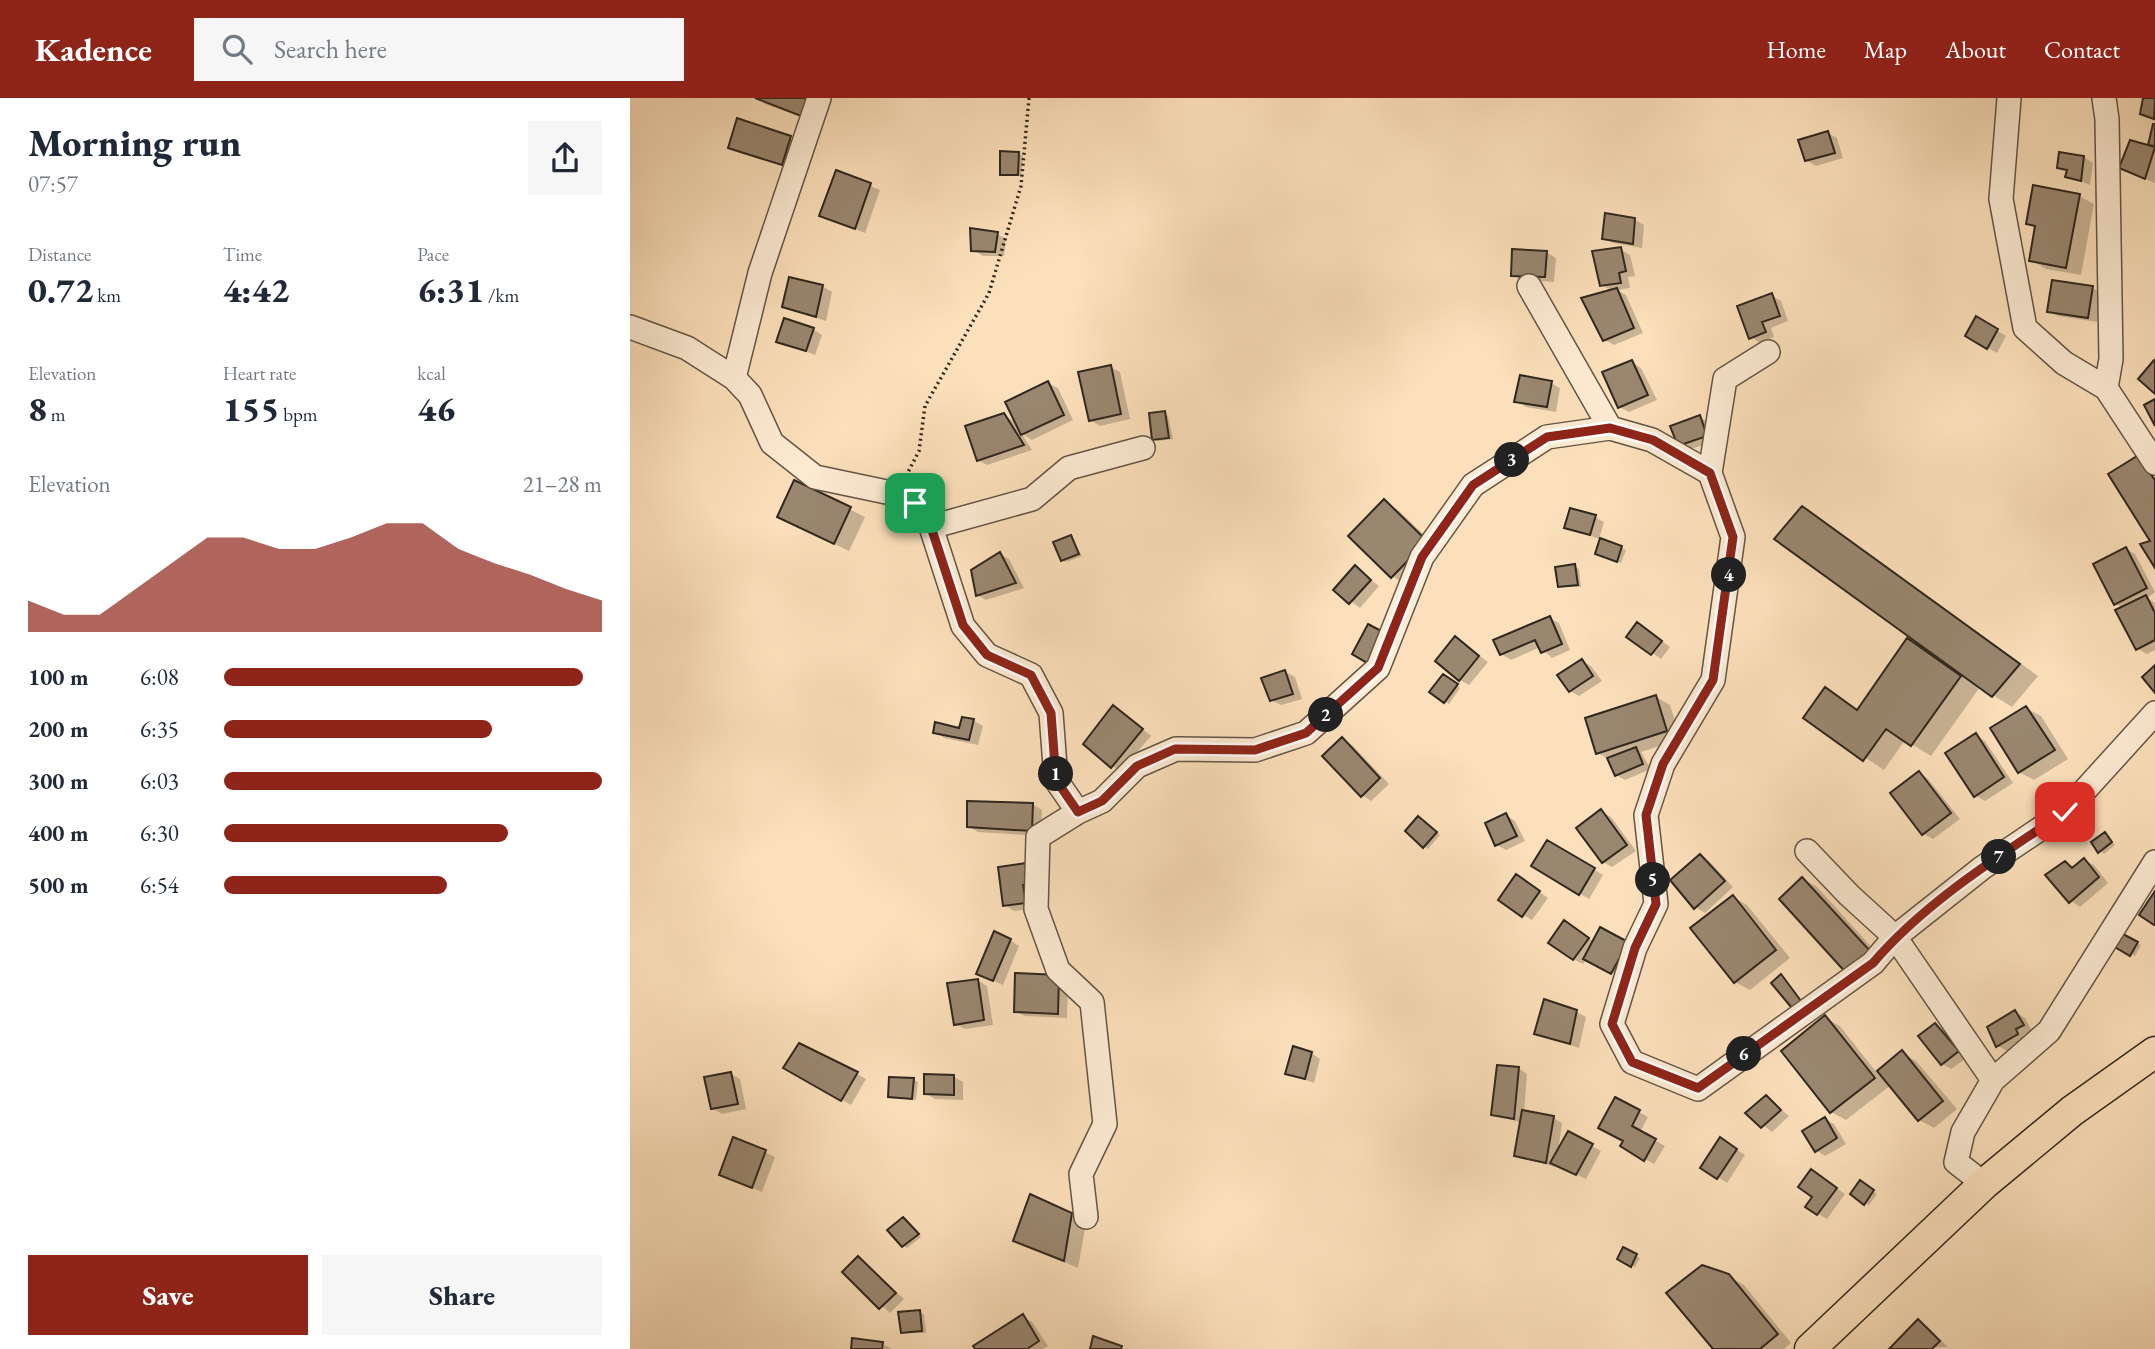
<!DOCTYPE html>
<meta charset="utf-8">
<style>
body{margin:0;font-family:"EB Garamond",serif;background:#f6f6f7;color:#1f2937;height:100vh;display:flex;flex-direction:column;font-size:26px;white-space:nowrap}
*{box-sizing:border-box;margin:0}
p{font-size:23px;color:#747a83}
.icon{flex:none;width:38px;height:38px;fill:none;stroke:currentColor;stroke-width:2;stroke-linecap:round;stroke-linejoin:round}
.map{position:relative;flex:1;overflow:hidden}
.details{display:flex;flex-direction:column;background:#fff;width:630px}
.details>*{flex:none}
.pin{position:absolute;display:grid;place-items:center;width:60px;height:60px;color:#fff;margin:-30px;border-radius:14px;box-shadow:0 4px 10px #0006}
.km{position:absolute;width:35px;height:35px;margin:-18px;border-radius:50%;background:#222;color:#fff;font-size:19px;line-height:35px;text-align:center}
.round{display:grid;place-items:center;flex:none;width:74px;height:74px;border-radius:0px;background:#f6f6f7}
.overview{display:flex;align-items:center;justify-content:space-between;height:119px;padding:0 28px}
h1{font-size:38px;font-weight:800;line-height:52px}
.metrics{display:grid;grid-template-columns:repeat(3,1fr);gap:10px;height:119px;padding:7px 28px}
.metrics div{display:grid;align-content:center}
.metrics b{font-size:35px;font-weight:800}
.metrics small{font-size:19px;font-weight:400}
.metrics p{font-size:19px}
.chart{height:196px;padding:14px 28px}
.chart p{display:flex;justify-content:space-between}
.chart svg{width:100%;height:126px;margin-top:7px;fill:#8f2418;opacity:.7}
.cta{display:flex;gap:14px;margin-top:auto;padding:14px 28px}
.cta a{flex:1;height:80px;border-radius:0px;background:#8f2418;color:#fff;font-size:28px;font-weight:800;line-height:80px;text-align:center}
.cta a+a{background:#f6f6f7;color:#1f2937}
ul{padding:0 28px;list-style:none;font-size:23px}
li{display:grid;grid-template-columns:112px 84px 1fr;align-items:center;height:52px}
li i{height:18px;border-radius:9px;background:#8f2418}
header{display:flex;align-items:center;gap:42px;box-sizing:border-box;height:98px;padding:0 35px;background:#8f2418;color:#fff}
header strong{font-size:33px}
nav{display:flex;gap:38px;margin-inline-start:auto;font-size:24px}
.search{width:490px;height:63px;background:#f6f6f7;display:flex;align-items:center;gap:18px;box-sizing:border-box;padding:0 24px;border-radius:0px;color:#747a83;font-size:26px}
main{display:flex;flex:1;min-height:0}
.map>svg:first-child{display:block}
</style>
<header>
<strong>Kadence</strong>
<div class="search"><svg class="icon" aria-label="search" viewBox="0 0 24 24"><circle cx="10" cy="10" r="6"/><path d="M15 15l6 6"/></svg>Search here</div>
<nav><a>Home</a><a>Map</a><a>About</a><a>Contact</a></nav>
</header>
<main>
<section class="details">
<div class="overview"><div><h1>Morning run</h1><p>07:57</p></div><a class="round"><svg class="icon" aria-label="share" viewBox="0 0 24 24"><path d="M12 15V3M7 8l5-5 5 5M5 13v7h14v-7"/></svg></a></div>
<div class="metrics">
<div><p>Distance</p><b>0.72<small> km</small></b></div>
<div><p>Time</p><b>4:42</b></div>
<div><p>Pace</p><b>6:31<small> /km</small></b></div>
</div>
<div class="metrics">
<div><p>Elevation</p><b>8<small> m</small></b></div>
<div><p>Heart rate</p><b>155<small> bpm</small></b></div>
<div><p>kcal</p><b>46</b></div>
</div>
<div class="chart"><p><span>Elevation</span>21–28 m</p>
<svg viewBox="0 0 160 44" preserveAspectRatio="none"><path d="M0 44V33L10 38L20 38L30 29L40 20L50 11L60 11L70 15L80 15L90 11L100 6L110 6L120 15L130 20L140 24L150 29L160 33V44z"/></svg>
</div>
<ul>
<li><b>100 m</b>6:08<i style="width:95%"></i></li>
<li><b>200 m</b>6:35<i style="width:71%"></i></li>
<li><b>300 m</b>6:03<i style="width:100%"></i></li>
<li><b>400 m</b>6:30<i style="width:75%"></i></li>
<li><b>500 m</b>6:54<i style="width:59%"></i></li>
</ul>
<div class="cta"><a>Save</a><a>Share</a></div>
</section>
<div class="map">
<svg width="1525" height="1251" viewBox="0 0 1525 1251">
<rect width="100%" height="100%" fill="#fce0bb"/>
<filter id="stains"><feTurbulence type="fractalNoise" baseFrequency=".00286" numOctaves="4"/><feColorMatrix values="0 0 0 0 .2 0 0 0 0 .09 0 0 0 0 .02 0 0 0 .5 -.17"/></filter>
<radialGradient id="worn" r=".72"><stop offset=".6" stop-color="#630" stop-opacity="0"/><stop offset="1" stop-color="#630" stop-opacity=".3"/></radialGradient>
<path fill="#0003" d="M 127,0 L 186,24 L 135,6 Z
M 108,23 L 170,45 L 161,71 L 100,49 Z
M 1524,28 L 1525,28 L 1525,85 L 1500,74 L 1519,49 Z
M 1198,35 L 1207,40 L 1213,60 L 1186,68 L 1176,62 Z
M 389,56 L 393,58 L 391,78 L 372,76 Z
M 1454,59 L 1463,65 L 1460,87 L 1437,78 L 1438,74 L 1429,69 Z
M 207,74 L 250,92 L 235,135 L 191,117 Z
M 1449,98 L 1464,106 L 1451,177 L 1416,171 L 1401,162 L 1407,130 L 1398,126 Z
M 1004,121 L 1014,127 L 1012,150 L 983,145 L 974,140 Z
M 367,136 L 376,141 L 374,158 L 353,158 L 343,152 Z
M 990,151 L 1000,157 L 1005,178 L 998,179 L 1000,190 L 987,192 L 996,197 L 1013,235 L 984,247 L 975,242 L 982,193 L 972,187 Z
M 916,154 L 926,160 L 924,184 L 892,182 L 883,177 Z
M 192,188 L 202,194 L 196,223 L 154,209 Z
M 1462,190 L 1472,195 L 1467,224 L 1428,218 L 1419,213 Z
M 1141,197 L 1151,203 L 1158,223 L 1141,230 L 1144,239 L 1130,245 L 1121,239 Z
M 1347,220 L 1376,238 L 1367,255 L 1337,238 Z
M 183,231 L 192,237 L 185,257 L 148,243 Z
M 1001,264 L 1011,270 L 1027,302 L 999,314 L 989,309 Z
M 480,269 L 490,274 L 500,321 L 470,328 L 460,322 Z
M 418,285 L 428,290 L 443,322 L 402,342 L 392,336 L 402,352 L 357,367 L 348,362 L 374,317 L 387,325 Z
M 921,285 L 930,290 L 926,314 L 896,309 L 886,303 Z
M 534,315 L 538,318 L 543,341 L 528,343 L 524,341 Z
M 1070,319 L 1079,325 L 1085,343 L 1058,352 L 1049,347 Z
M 165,384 L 235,419 L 219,453 L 149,419 Z
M 754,404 L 768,412 L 810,452 L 776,487 L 762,478 Z
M 1172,410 L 1191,421 L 1408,578 L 1382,609 L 1350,589 L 1301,658 L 1275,642 L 1254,672 L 1176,620 L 1195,592 L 1228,613 L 1278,543 L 1301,556 L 1303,554 Z
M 965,419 L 974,424 L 969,441 L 936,429 Z
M 441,439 L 452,458 L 436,464 L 432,462 Z
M 971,443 L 996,452 L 991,465 L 971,458 Z
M 1496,451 L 1505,456 L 1525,494 L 1517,500 L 1525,505 L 1525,552 L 1517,556 L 1508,551 L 1493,510 L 1486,506 Z
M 370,456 L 379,461 L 394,490 L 356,502 L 347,497 Z
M 945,468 L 949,471 L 951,489 L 929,488 Z
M 725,470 L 749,488 L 730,510 L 706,492 Z
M 919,520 L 929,525 L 940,552 L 922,560 L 910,549 L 881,562 L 871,556 Z
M 1017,532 L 1040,549 L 1031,561 L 998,538 Z
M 826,540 L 858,564 L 839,587 L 830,582 Z
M 952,563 L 961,568 L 972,583 L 949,598 L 940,593 Z
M 655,574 L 665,579 L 672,601 L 651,607 L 641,602 Z
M 817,580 L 830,590 L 819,606 L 802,594 Z
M 1026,599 L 1040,607 L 1051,641 L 1011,654 L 1021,671 L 995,682 L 986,677 L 980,662 L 968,655 Z
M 1396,610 L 1411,618 L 1438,661 L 1404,682 L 1389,674 Z
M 493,615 L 521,638 L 491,673 L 482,668 Z
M 344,623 L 353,628 L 348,647 L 314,640 L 305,634 L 330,632 Z
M 1346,637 L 1355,643 L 1383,685 L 1355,703 L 1345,697 Z
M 712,642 L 722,647 L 759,686 L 741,703 L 732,697 Z
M 1289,675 L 1298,681 L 1330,721 L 1303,741 L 1294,736 L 1263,695 Z
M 402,706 L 412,712 L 411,738 L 348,734 L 338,728 Z
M 971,713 L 981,719 L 1006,753 L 982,769 L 973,764 Z
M 876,717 L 885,723 L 895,743 L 876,752 L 867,747 Z
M 793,722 L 810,737 L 798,751 L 794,748 Z
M 1475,736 L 1485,747 L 1474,756 L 1470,753 Z
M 918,744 L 973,777 L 959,801 L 904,768 Z
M 1070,758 L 1079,763 L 1103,789 L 1075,815 L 1065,809 Z
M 1454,762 L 1464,767 L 1478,785 L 1450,809 L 1441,803 L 1435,765 L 1444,770 Z
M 396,767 L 405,810 L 384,813 L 375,807 Z
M 1173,781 L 1187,789 L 1254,863 L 1233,884 Z
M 896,784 L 918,800 L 902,822 L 893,817 Z
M 1103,799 L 1117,807 L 1160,860 L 1120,892 L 1105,884 Z
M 944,830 L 964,844 L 1007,850 L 991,880 L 957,861 L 953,866 L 943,861 Z
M 1491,837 L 1511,847 L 1505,858 L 1486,847 Z
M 380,842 L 389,848 L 373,887 L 357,880 Z
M 387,876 L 438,884 L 437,920 L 395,918 L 385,913 Z
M 347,882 L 357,888 L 363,927 L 335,931 L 325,926 Z
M 947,914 L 956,919 L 949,950 L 906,935 Z
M 1385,914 L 1395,920 L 1402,933 L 1394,936 L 1397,942 L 1377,953 L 1368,948 Z
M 1195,920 L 1210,928 L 1247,975 L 1272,955 L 1286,963 L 1327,1011 L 1304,1030 L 1289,1022 L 1261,987 L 1216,1022 L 1201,1014 Z
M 1305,927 L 1315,933 L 1338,959 L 1321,971 L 1312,966 Z
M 681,955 L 690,961 L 684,985 L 657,975 Z
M 156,970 L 227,976 L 236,981 L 221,1007 Z
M 888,970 L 897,976 L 894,1014 L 923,1020 L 932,1025 L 928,1054 L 938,1035 L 971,1053 L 956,1081 L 926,1066 L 925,1069 L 886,1057 L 892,1025 L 863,1016 Z
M 101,976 L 110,981 L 116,1011 L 92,1016 L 82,1010 Z
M 324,979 L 333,984 L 333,1002 L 305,1001 L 295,995 Z
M 284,982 L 288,984 L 286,1002 L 259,998 Z
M 1136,999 L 1159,1018 L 1142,1034 L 1117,1015 Z
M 986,1001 L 1018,1019 L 1010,1034 L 1035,1048 L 1024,1066 L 992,1048 L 995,1042 Z
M 1195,1021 L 1204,1026 L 1216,1046 L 1195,1058 L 1186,1052 Z
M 1100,1047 L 1115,1057 L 1097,1085 L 1073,1069 Z
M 135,1054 L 145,1059 L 132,1094 L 101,1081 Z
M 1191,1079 L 1215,1096 L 1197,1121 L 1188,1116 L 1184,1099 Z
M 1230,1084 L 1247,1096 L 1239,1107 L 1222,1096 Z
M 442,1117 L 456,1125 L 448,1170 L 385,1142 Z
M 274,1121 L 291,1139 L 277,1150 L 273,1147 Z
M 994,1152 L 1010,1160 L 1005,1169 L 989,1161 Z
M 229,1160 L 274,1201 L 260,1215 L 215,1174 Z
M 1098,1178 L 1114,1187 L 1161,1245 L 1154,1251 L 1085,1251 Z
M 290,1214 L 294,1217 L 296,1235 L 272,1234 Z
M 393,1219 L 402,1224 L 418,1248 L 413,1251 L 347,1251 Z
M 1289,1224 L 1298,1229 L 1318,1249 L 1261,1251 Z
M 252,1246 L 262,1251 L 223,1251 Z"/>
<path fill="#9a8770" stroke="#2f271e" stroke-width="2" d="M 125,0 L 183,0 L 176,20 Z
M 1513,0 L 1525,0 L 1524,21 L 1510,16 Z
M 107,20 L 161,38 L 152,67 L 98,50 Z
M 1523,26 L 1525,26 L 1525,48 L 1518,47 Z
M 1198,33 L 1205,55 L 1175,63 L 1168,42 Z
M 1500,42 L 1525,49 L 1515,81 L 1489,70 Z
M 370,53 L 389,54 L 388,77 L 370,77 Z
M 1429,54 L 1454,58 L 1451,83 L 1435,79 L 1437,72 L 1427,70 Z
M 206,72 L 241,85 L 225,131 L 189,118 Z
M 1403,87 L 1450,96 L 1436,170 L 1399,163 L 1405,128 L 1396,126 Z
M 975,115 L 1005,120 L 1003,146 L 972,141 Z
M 340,130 L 368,134 L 365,154 L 341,153 Z
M 991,149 L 996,173 L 989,175 L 991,185 L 970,188 L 962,153 Z
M 882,151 L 917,153 L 915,179 L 881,178 Z
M 159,179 L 193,187 L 186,219 L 152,209 Z
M 1422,182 L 1463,188 L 1458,220 L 1417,214 Z
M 987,190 L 1004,230 L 973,243 L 951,200 Z
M 1142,195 L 1150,218 L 1132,224 L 1136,234 L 1119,241 L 1107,208 Z
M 1346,218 L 1368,231 L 1357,251 L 1335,238 Z
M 154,220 L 184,230 L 176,253 L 146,244 Z
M 1002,262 L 1018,297 L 988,310 L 972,274 Z
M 1524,262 L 1525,263 L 1525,296 L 1508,281 Z
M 481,267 L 491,316 L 459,323 L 448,274 Z
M 890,277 L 922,283 L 917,309 L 884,304 Z
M 418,283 L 434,317 L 391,337 L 375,304 Z
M 1525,301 L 1525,328 L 1514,307 Z
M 535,313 L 539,340 L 522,342 L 519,315 Z
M 374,315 L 394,347 L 347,363 L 335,328 Z
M 1070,317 L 1077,338 L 1048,348 L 1040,328 Z
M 1507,358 L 1525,382 L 1525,470 L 1510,446 L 1520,443 L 1478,376 Z
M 164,382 L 221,409 L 204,446 L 147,419 Z
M 754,401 L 797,443 L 761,480 L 718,438 Z
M 1172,408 L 1390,566 L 1362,599 L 1144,441 Z
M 940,410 L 966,417 L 960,437 L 934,430 Z
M 441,437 L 449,456 L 431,463 L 423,444 Z
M 970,440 L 992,448 L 987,464 L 965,456 Z
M 1496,449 L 1517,490 L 1484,507 L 1463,466 Z
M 370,454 L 386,485 L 346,498 L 341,472 Z
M 945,466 L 948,487 L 928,489 L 925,469 Z
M 725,467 L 741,482 L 719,506 L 703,492 Z
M 1516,497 L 1525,515 L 1525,542 L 1506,552 L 1485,512 Z
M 920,518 L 932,546 L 911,555 L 905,542 L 870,557 L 863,542 Z
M 1007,524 L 1032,543 L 1021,557 L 996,539 Z
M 738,526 L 755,535 L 739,566 L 722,556 Z
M 825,538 L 849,558 L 829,583 L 805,563 Z
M 1277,540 L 1331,578 L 1281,648 L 1256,631 L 1233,663 L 1173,620 L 1195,589 L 1227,612 Z
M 952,561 L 963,578 L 939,594 L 927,577 Z
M 1525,567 L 1525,595 L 1512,579 Z
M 655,572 L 663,596 L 640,603 L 631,580 Z
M 813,576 L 828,586 L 814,605 L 799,594 Z
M 1026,597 L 1037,633 L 966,656 L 955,620 Z
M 483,607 L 513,631 L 481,670 L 453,646 Z
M 1396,608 L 1425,652 L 1388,675 L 1360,630 Z
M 332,619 L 344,621 L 339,642 L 303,635 L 305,624 L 329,630 Z
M 1346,635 L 1374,679 L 1344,699 L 1315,655 Z
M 712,639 L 750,680 L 731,699 L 692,658 Z
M 1006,649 L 1013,666 L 985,678 L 977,660 Z
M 1289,673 L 1321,715 L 1292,737 L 1260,695 Z
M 337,703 L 403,705 L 402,733 L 337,729 Z
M 971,711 L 997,747 L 972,765 L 946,730 Z
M 876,715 L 887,738 L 865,748 L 855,725 Z
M 788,718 L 807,734 L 793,750 L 775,733 Z
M 1475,734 L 1482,744 L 1468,755 L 1461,744 Z
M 917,742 L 965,770 L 949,797 L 901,768 Z
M 1070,756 L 1095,783 L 1064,811 L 1040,782 Z
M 1454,760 L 1469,779 L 1439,805 L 1415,777 L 1435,763 L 1442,770 Z
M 397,765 L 400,786 L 393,787 L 396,805 L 373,808 L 368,769 Z
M 886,776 L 910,793 L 892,819 L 868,802 Z
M 1172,779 L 1241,854 L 1218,877 L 1149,801 Z
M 1525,793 L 1525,826 L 1524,827 L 1509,817 Z
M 1103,797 L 1146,852 L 1104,885 L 1060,830 Z
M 934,822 L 959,840 L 943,862 L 918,845 Z
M 970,829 L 998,844 L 981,876 L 953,861 Z
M 364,833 L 381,841 L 363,883 L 346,876 Z
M 1491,835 L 1508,844 L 1500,858 L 1483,848 Z
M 385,875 L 429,877 L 428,916 L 384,914 Z
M 1151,876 L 1171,903 L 1162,910 L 1141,885 Z
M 348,881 L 354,922 L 324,927 L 317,885 Z
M 914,901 L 947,912 L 940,946 L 904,936 Z
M 1385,912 L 1394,927 L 1386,931 L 1388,936 L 1366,949 L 1357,929 Z
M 1195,917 L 1245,980 L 1200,1015 L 1151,953 Z
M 1305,925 L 1329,953 L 1311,967 L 1288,938 Z
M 169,945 L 228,974 L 211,1003 L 153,970 Z
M 663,948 L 682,954 L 675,981 L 655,976 Z
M 1272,952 L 1313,1003 L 1288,1023 L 1247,973 Z
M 867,967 L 889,969 L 884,1021 L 861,1017 Z
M 101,974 L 108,1006 L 81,1011 L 74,979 Z
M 294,976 L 324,977 L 324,997 L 294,996 Z
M 259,979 L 284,980 L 282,1001 L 258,999 Z
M 1136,997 L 1151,1012 L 1131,1030 L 1115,1015 Z
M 985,999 L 1010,1012 L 1002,1028 L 1026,1041 L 1014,1063 L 990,1048 L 993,1043 L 968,1030 Z
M 892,1012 L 924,1018 L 916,1065 L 884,1058 Z
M 1195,1019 L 1207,1040 L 1185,1054 L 1172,1033 Z
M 938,1033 L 963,1046 L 946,1077 L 920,1065 Z
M 103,1039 L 136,1052 L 122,1090 L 89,1077 Z
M 1090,1039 L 1107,1051 L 1087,1081 L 1070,1070 Z
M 1181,1071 L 1207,1090 L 1187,1117 L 1175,1109 L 1182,1099 L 1168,1089 Z
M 1230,1082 L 1244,1092 L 1234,1107 L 1220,1096 Z
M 400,1096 L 442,1115 L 434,1163 L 383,1143 Z
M 273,1119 L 289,1136 L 272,1149 L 257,1132 Z
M 993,1149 L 1007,1156 L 1001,1169 L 987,1161 Z
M 228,1158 L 266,1195 L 249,1211 L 212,1174 Z
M 1072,1167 L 1099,1176 L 1148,1236 L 1130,1251 L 1083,1251 L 1036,1195 Z
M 290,1212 L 292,1233 L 271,1235 L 268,1214 Z
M 393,1216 L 409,1243 L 397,1251 L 345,1251 L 343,1248 Z
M 1288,1221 L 1310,1243 L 1302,1251 L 1259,1251 Z
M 463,1238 L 492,1248 L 491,1251 L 460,1251 Z
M 222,1240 L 253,1244 L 252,1251 L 221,1251 Z"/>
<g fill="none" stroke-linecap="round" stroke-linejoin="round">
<g stroke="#625545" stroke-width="26">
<path id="minor" d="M 1379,0 L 1371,101 L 1395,230 L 1434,265 L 1476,290
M 1474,0 L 1477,21 L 1481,261 L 1476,290 L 1525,365
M 899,188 L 980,330
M 0,229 L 57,250 L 104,280 L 120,297 L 142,345 L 185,379 L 266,396 L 285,405 L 301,429 L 333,528 L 357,557 L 401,577 L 421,615 L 426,682 L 448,714 L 472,703 L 507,668 L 546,651 L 625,652 L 676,635 L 748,570 L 792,459 L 843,387 L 917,339 L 980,330 L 1022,342 L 1080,375 L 1103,439 L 1083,582 L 1033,666 L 1016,717 L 1026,806 L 1005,850 L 982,926 L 1002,964 L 1068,991 L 1243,865 L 1265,839 L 1352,770 L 1435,714 L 1525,615
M 104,280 L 130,175 L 189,0
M 1080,375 L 1095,281 L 1138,254
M 301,429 L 402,401 L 439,370 L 513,350
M 448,714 L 408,739 L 406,811 L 428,872 L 462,904 L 475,1026 L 451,1076 L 456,1119
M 1177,753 L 1219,797 L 1265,839 L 1363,982
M 1354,1086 L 1326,1064 L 1333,1034 L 1363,982 L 1419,933 L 1525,764"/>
</g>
<g stroke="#2f271e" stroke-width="33">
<path id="major" d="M 1180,1251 L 1354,1086 L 1442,1013 L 1525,954"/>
</g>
<path stroke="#2f271e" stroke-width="3.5" stroke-dasharray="2 3.5" stroke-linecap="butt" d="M 276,378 L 289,353 L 295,308 L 359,195 L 391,88 L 399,0"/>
<use href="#minor" stroke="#fdebd3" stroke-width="23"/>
<use href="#major" stroke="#fce0bb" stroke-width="30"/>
</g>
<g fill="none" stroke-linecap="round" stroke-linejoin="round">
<g stroke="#fff" stroke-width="14">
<path id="route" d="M 285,405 L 301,429 L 333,527 L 357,557 L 401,577 L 421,615 L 426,682 L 448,714 L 472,703 L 507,668 L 545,651 L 625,652 L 676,635 L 748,570 L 792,459 L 843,387 L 917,339 L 980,330 L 1023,342 L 1080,375 L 1103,439 L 1083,582 L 1033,666 L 1016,717 L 1026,806 L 1005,850 L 982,926 L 1002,964 L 1068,990 L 1243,865 C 1295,804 1368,759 1435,714"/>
</g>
<use href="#route" stroke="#8f2418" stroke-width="9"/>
</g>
<rect width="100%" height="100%" filter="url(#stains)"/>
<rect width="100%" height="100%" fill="url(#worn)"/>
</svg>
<div class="pin" style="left:285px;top:405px;background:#1e9e55"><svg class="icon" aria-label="arrive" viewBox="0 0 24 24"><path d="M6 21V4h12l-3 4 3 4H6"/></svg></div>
<div class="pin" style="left:1435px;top:714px;background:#d93025"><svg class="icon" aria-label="check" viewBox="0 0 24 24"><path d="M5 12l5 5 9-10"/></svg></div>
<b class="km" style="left:426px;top:676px">1</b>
<b class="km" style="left:696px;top:617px">2</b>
<b class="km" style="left:882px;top:362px">3</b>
<b class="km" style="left:1099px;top:477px">4</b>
<b class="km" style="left:1023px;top:782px">5</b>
<b class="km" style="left:1114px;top:956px">6</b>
<b class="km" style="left:1369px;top:759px">7</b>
</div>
</main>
